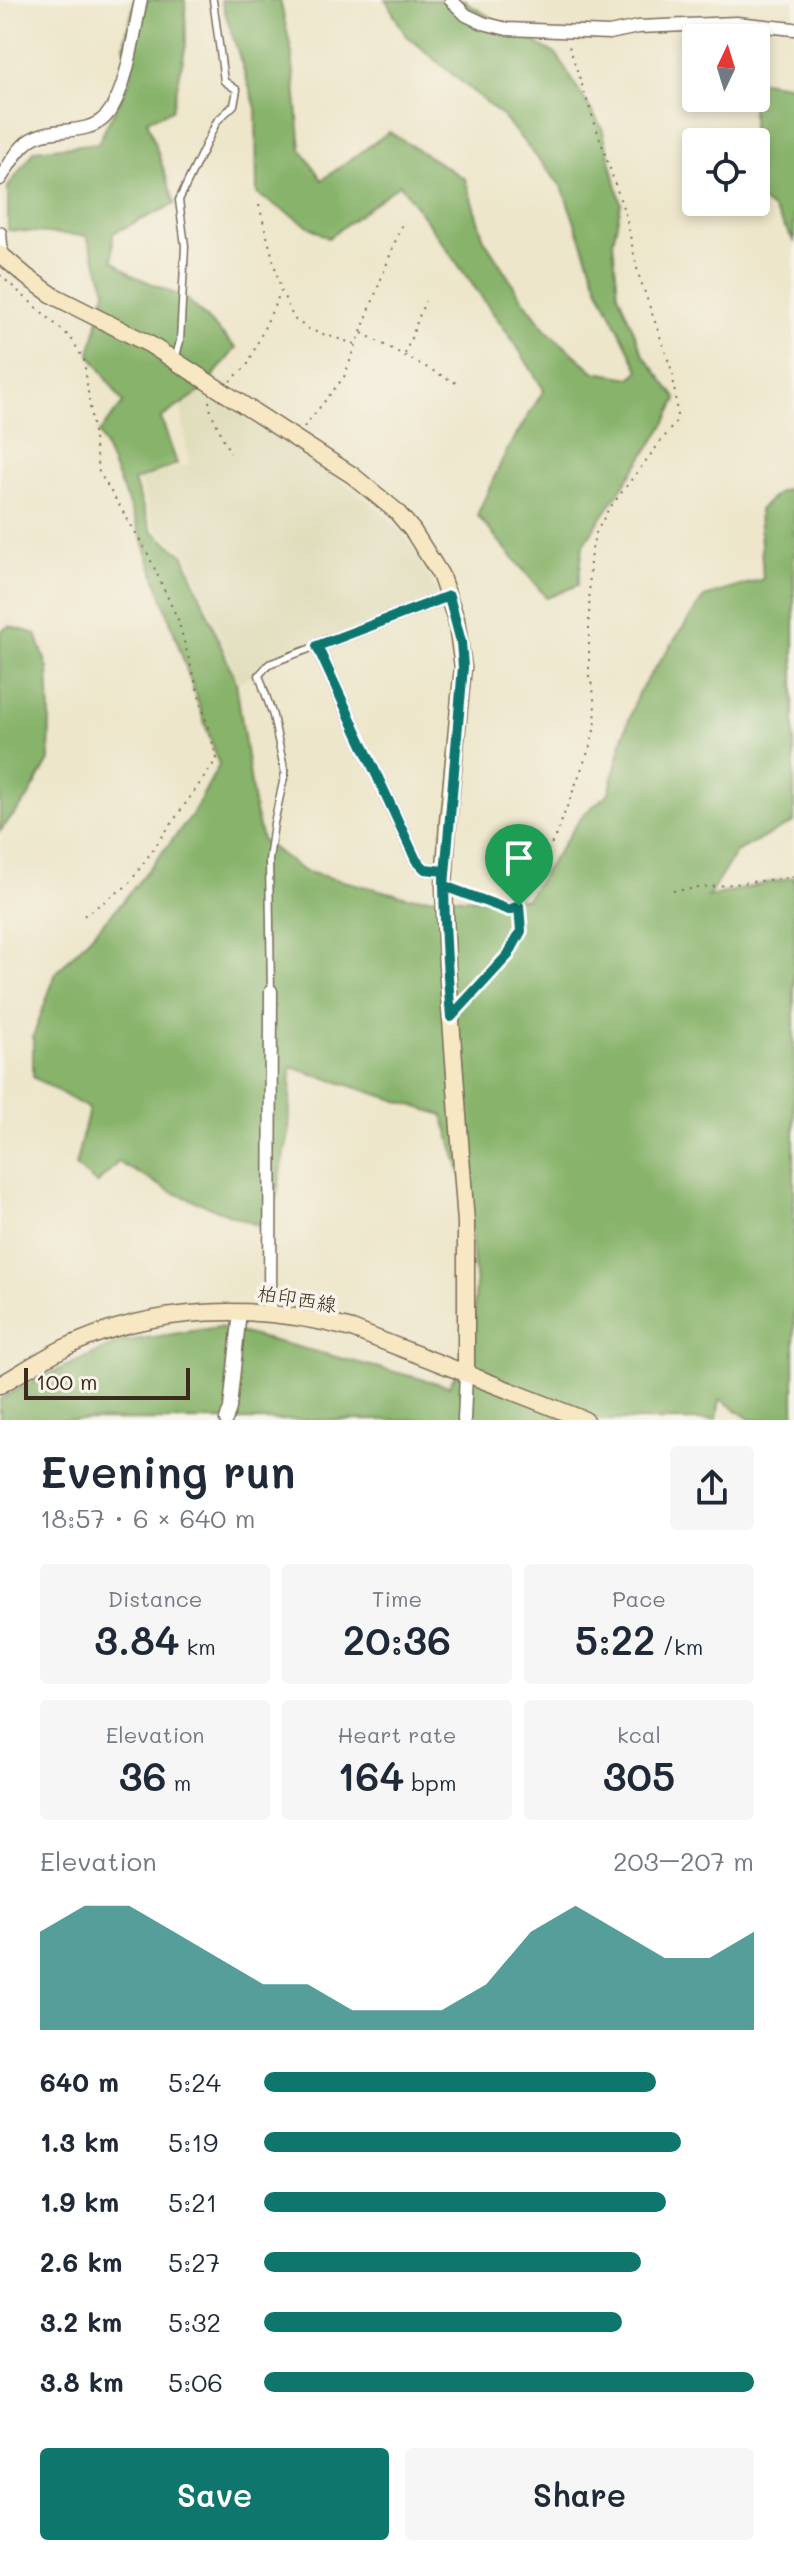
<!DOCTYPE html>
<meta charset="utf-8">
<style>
body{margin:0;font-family:Mali,"Klee One",sans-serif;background:#f6f6f7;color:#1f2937;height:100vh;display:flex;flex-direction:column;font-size:30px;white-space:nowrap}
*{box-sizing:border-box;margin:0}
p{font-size:26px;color:#747a83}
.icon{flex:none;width:44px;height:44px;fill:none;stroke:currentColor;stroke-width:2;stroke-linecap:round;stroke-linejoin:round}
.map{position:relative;height:1420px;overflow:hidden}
.details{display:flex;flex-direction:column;background:#fff;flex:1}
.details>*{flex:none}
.needle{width:52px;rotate:4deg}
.fabs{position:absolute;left:682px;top:24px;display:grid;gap:16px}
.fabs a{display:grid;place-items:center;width:88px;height:88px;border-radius:8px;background:#fff;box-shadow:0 4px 12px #0003;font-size:40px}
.scale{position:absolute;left:24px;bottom:20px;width:166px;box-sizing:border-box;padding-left:8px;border:4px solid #3b2a1e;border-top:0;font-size:22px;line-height:28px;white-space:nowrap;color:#3b2a1e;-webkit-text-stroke:6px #f7f3e8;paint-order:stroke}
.pin{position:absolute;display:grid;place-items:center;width:68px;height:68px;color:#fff;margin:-82px -34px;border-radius:50% 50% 50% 0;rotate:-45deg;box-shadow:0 0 8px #0007}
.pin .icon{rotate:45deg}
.round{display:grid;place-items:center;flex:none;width:84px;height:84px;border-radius:8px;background:#f6f6f7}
.summary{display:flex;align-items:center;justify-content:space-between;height:136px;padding:0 40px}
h1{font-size:44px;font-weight:600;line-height:60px}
.metrics{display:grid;grid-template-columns:repeat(3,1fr);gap:12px;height:136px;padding:8px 40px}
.metrics div{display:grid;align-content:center;border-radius:8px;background:#f6f6f7;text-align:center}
.metrics b{font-size:40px;font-weight:600}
.metrics small{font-size:22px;font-weight:400}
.metrics p{font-size:22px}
.chart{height:224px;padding:16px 40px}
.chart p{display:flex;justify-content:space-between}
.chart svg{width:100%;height:144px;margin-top:8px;fill:#0f766e;opacity:.7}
.action{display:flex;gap:16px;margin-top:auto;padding:16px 40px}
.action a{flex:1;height:92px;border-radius:8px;background:#0f766e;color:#fff;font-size:32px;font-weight:600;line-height:92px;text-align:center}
.action a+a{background:#f6f6f7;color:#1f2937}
ul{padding:0 40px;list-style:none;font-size:26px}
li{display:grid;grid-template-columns:128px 96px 1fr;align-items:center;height:60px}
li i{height:20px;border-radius:10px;background:#0f766e}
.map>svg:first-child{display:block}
</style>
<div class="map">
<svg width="794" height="1420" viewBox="0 0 794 1420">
<rect width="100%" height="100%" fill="#f7f3e8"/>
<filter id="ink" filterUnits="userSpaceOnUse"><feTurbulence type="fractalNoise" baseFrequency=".0125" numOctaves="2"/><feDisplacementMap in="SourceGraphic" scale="16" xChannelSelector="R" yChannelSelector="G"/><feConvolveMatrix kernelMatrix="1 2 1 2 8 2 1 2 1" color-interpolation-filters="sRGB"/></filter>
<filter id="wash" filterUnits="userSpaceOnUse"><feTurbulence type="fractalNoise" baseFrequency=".006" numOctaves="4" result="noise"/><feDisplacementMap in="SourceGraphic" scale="32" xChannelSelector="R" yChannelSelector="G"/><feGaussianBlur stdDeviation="1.8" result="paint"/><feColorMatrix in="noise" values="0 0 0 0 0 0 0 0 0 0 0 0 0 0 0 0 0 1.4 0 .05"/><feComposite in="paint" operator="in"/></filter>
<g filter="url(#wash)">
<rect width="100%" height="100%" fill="#ede6ca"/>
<path fill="#e0ddbb" d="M 176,373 L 352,488 L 379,510 L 402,532 L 417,552 L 439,596 L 256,665 L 258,674 L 239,682 L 187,554 L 155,527 L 139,481 L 189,464 Z"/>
<path fill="#87b36b" stroke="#616e44" stroke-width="2" d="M 135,0 L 185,0 L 186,45 L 172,110 L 147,120 L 175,204 L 113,233 L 113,260 L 132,275 L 187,299 L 236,348 L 201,391 L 161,418 L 177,464 L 134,481 L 151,530 L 184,556 L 236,682 L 255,811 L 262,840 L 303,871 L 408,897 L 526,899 L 583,815 L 609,793 L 624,734 L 638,693 L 704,597 L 763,579 L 759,510 L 779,492 L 794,487 L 794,822 L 736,852 L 708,897 L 794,877 L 794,1420 L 751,1420 L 720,1399 L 717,1420 L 0,1420 L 0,1399 L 34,1381 L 120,1342 L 219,1327 L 449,1386 L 471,1347 L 476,1285 L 467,1194 L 443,1115 L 291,1067 L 289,1134 L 269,1230 L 172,1192 L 118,1162 L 97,1184 L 75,1166 L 89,1109 L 33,1077 L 33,1037 L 56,973 L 119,906 L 191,817 L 219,765 L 140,532 L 99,433 L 123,403 L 90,354 L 106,289 L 87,236 L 8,230 L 8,187 L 35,150 L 98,143 L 132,76 L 124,44 Z
M 221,0 L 280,0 L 292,54 L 301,149 L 322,180 L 389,132 L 465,179 L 484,239 L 519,294 L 547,331 L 595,372 L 631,378 L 639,370 L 599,289 L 562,187 L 503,117 L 405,34 L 386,0 L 466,0 L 468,4 L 557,55 L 602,128 L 621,203 L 613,242 L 618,293 L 643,354 L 677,399 L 665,424 L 583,545 L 578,585 L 547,598 L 477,515 L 506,452 L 544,390 L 516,345 L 400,184 L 328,238 L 257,194 L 256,108 Z
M 756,80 L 794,86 L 794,241 L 774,210 L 756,198 L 756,142 L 752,142 L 752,98 L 756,98 Z
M 9,626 L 36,634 L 48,669 L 50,715 L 49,760 L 28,798 L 0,831 L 0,632 Z"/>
</g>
<g filter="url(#ink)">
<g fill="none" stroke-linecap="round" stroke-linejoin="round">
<g stroke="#796c5a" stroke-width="9">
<path id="lane" d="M 175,360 L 180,341 L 185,246 L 179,200 L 217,121 L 234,105 L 237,90 L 224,81 L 213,0
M 271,991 L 269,860 L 274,823 L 285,773 L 273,716 L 259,675 L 269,664 L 317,646"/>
</g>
<g stroke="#796c5a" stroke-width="15">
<path id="street" d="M 451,0 L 466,15 L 483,23 L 507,29 L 609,33 L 638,27 L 736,23 L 794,29
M 0,179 C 9,166 17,149 30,140 C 52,125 86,137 105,117 C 127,95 134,31 141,0
M 0,233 L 2,256
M 444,871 L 425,869 L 416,860 L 317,646 L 449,596
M 270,1313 L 271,991
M 226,1420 L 230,1408 L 240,1311
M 464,1420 L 466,1374"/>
</g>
<g stroke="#796c5a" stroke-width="19">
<path id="secondary" d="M 0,254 L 27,277 L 54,296 L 149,344 L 352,475 L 396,511 L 413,531 L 440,574 L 456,619 L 463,667 L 448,821 L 444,886 L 447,966 L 466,1223 L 466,1374
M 0,1385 C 21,1373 42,1359 64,1348 C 154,1305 258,1303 352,1329 L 585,1420"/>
</g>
<path stroke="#796c5a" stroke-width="2" stroke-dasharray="2 6" stroke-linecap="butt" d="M 259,205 L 281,290 L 294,319 L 310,330 L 355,344
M 0,275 L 71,338 L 84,360 L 98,470 L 147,552 L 178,620 L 217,759 L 128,885 L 79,919
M 362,333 L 456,383
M 405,354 L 425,301
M 230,381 L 247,366 L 281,291
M 209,401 L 211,412 L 230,453
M 304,427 L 344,377 L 403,221
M 457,891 L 509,910 L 519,906 L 557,833 L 591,744 L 596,721 L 593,687 L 589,676 L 589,621 L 590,559 L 595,535 L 608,510 L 675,423 L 677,416 L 673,374 L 638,273 L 626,217 L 568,43
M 673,891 L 794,877
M 463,1004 L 508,955 L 521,931 L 519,908"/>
<use href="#lane" stroke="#fff" stroke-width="6"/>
<use href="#street" stroke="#fff" stroke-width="12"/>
<use href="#secondary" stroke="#f7e8c3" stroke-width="16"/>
</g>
</g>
<g fill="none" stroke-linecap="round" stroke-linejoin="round" filter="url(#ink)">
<g stroke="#fff" stroke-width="16">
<path id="route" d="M 519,906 L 509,910 L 444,886 L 463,667 L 461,642 L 449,596 L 317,646 L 416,860 L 425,869 L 444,871 C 444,920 447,968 451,1017 L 508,955 L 521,931 L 519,906"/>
</g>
<use href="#route" stroke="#0f766e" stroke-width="10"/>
</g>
<g text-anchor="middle" stroke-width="7" stroke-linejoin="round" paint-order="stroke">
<g font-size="20" fill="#3b2a1e" stroke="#f7f3e8">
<text transform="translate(297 1299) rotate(9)" y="7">柏印西線</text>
</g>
</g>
</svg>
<div class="fabs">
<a><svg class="needle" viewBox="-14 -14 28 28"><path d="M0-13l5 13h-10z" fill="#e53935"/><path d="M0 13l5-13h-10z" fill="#747a83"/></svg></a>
<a><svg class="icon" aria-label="locate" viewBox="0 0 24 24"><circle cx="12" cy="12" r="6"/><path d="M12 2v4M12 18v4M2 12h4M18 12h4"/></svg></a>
</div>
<div class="scale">100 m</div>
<div class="pin" style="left:519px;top:906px;background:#1e9e55"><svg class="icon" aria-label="arrive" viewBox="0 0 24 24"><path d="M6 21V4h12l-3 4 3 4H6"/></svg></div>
</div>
<section class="details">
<div class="summary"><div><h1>Evening run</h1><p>18:57 · 6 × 640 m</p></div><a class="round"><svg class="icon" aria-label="share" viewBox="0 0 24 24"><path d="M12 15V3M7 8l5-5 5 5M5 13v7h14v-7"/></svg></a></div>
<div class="metrics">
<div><p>Distance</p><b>3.84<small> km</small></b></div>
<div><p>Time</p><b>20:36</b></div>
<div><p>Pace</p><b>5:22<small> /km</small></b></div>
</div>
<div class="metrics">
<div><p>Elevation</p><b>36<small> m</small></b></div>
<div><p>Heart rate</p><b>164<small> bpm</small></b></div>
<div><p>kcal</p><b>305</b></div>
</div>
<div class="chart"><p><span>Elevation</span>203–207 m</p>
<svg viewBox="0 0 160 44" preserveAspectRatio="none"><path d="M0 44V14L10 6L20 6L30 14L40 22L50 30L60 30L70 38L80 38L90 38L100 30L110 14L120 6L130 14L140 22L150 22L160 14V44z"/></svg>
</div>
<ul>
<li><b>640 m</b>5:24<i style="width:80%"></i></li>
<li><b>1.3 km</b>5:19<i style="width:85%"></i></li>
<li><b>1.9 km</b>5:21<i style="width:82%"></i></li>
<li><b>2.6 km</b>5:27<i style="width:77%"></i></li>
<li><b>3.2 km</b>5:32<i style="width:73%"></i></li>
<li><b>3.8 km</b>5:06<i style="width:100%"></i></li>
</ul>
<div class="action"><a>Save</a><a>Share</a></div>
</section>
